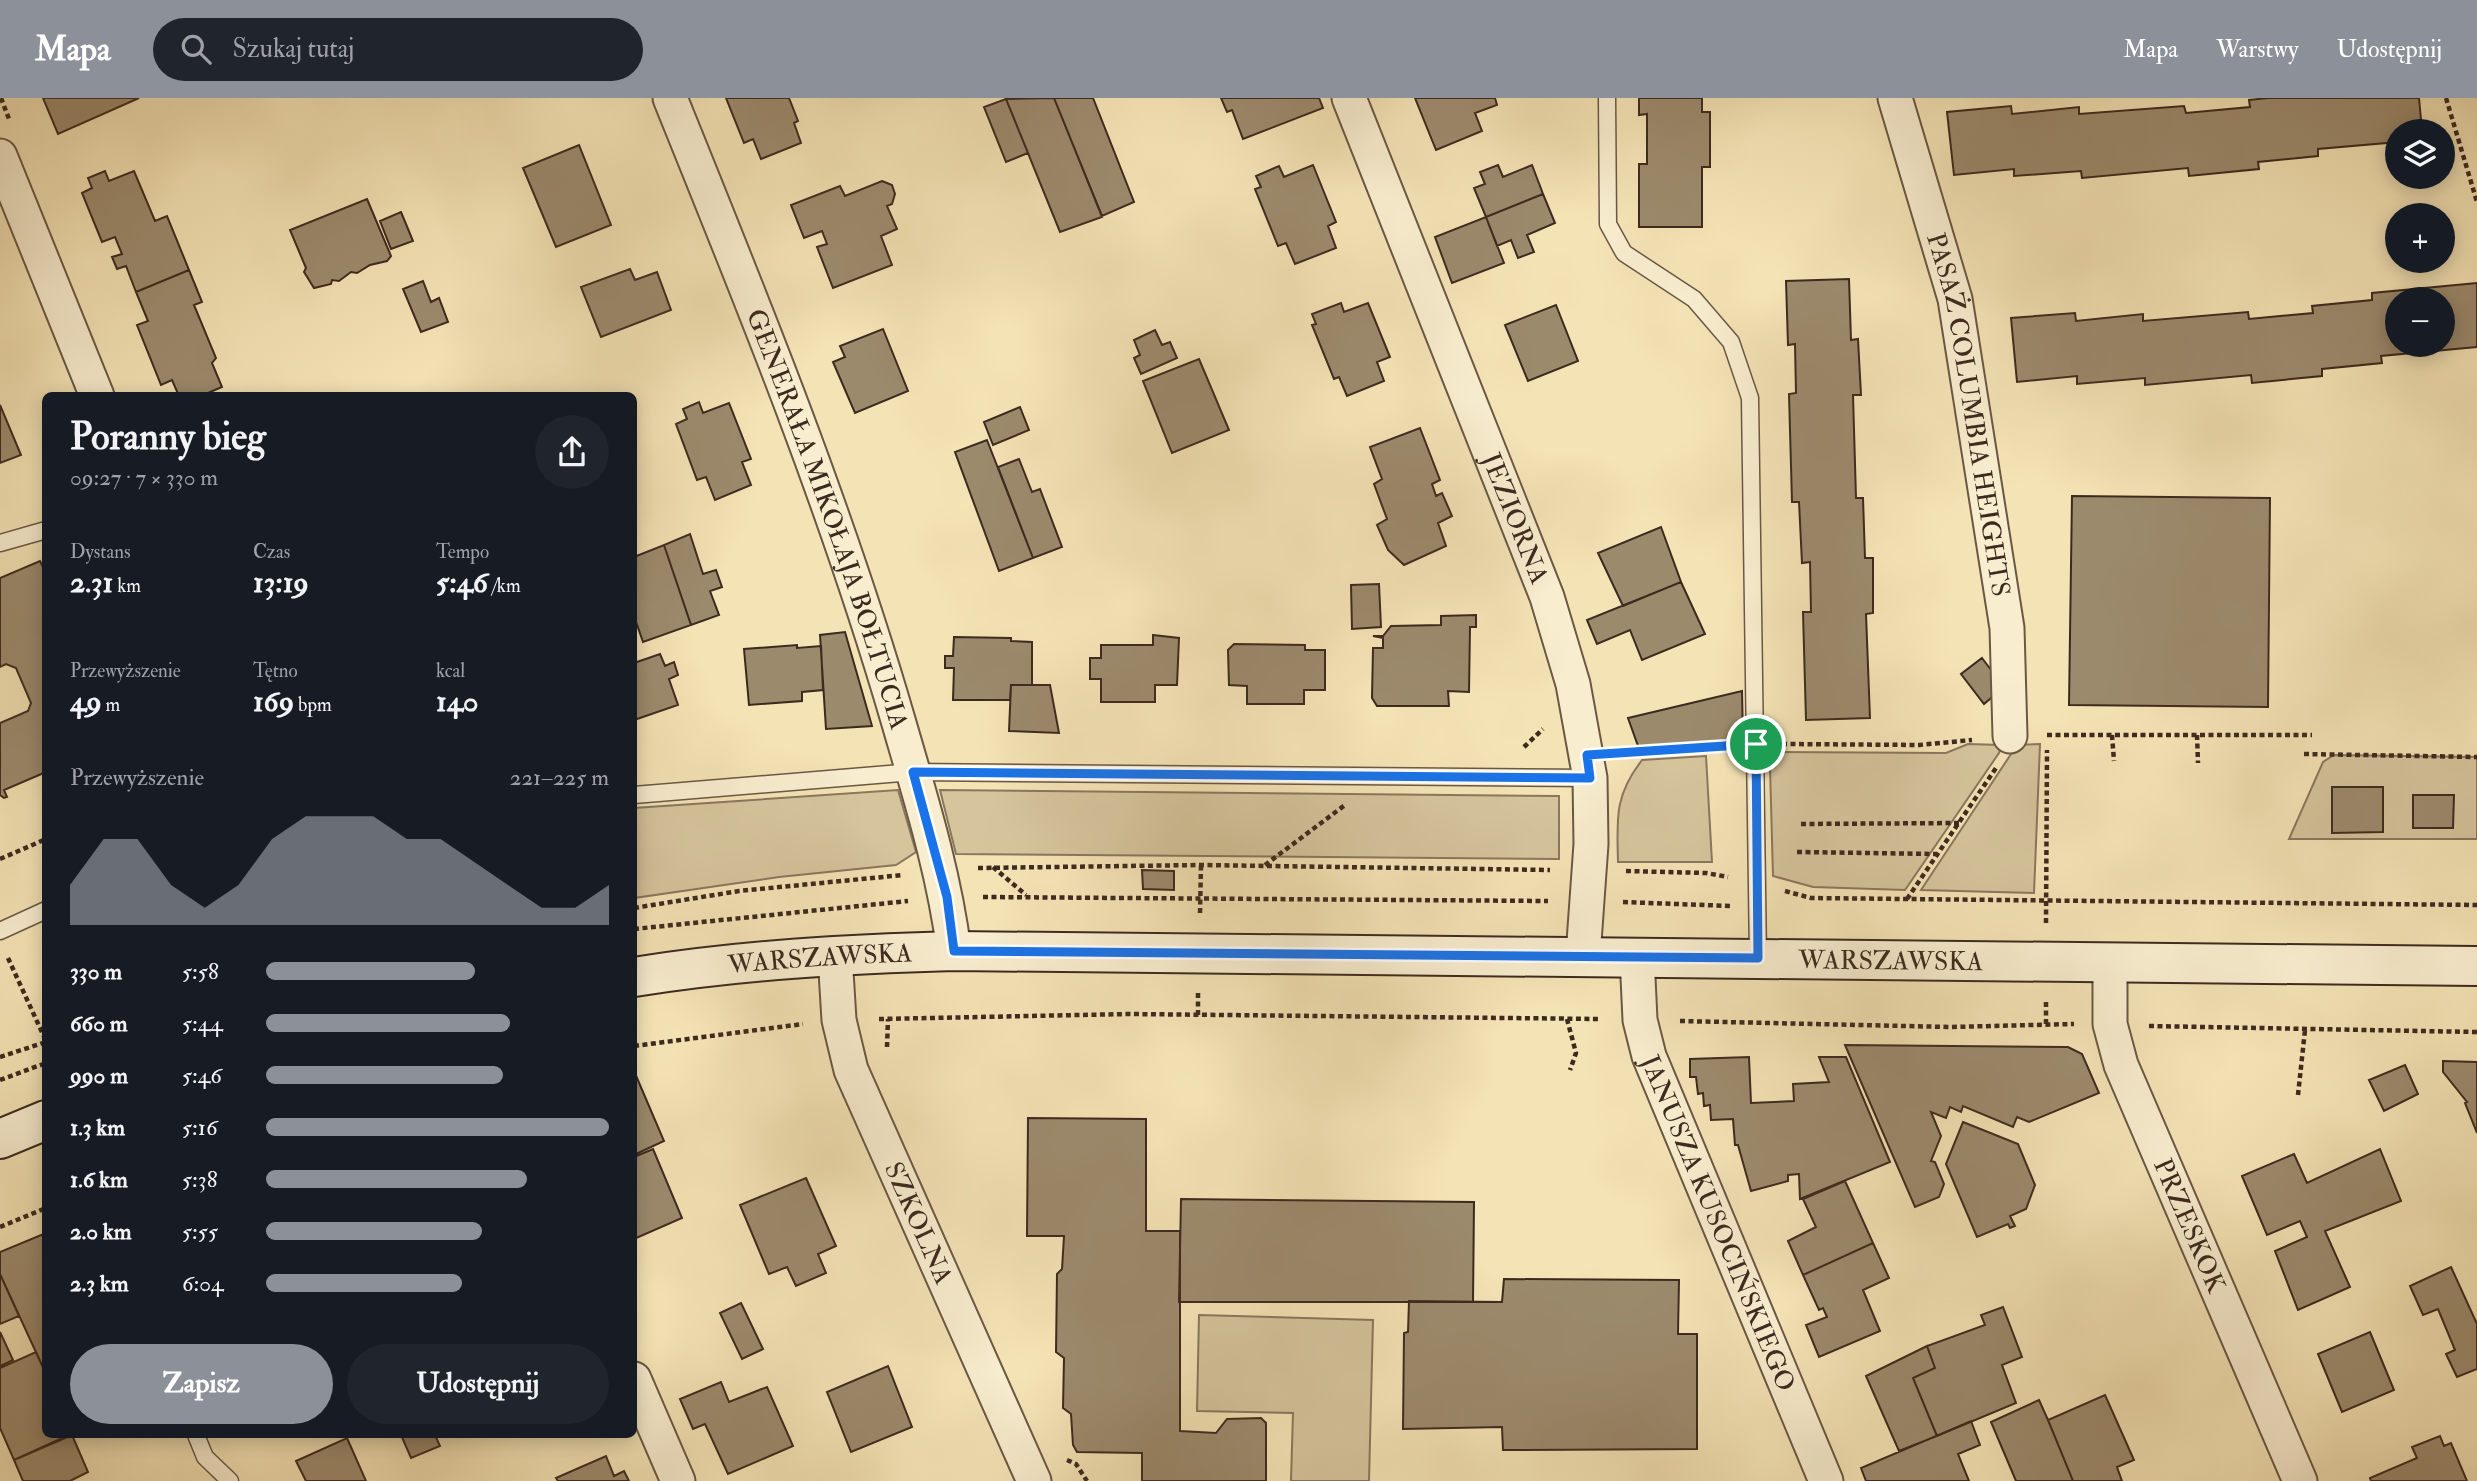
<!DOCTYPE html>
<html lang="pl">
<meta charset="utf-8">
<style>
body{margin:0;font-family:"IM FELL Double Pica",serif;background:#20242c;color:#f1f3f6;height:100vh;display:flex;flex-direction:column;font-size:26px;white-space:nowrap}
*{box-sizing:border-box;margin:0}
p{font-size:23px;color:#9ea1a6}
.icon{flex:none;width:38px;height:38px;fill:none;stroke:currentColor;stroke-width:2;stroke-linecap:round;stroke-linejoin:round}
.map{position:relative;flex:1;overflow:hidden}
.details{position:absolute;left:42px;top:294px;width:595px;height:1046px;display:flex;flex-direction:column;background:#171b24;border-radius:10px;box-shadow:0 4px 18px #0003}
.details>*{flex:none}
.tools{position:absolute;left:2385px;top:21px;display:grid;gap:14px}
.tools a{display:grid;place-items:center;width:70px;height:70px;border-radius:50%;background:#171b24;box-shadow:0 4px 18px #0003;font-size:35px}
.pin{position:absolute;display:grid;place-items:center;width:60px;height:60px;color:#fff;margin:-30px;border:4px solid #fff;border-radius:50%;box-shadow:0 2px 7px #0007}
.round{display:grid;place-items:center;flex:none;width:74px;height:74px;border-radius:37px;background:#20242c}
.overview{display:flex;align-items:center;justify-content:space-between;height:119px;padding:0 28px}
h1{font-size:38px;font-weight:700;line-height:52px}
.stats{display:grid;grid-template-columns:repeat(3,1fr);gap:10px;height:119px;padding:7px 28px}
.stats div{display:grid;align-content:center}
.stats b{font-size:30px;font-weight:700}
.stats small{font-size:19px;font-weight:400}
.stats p{font-size:19px}
.chart{height:196px;padding:14px 28px}
.chart p{display:flex;justify-content:space-between}
.chart svg{width:100%;height:126px;margin-top:7px;fill:#8c9099;opacity:.7}
.action{display:flex;gap:14px;margin-top:auto;padding:14px 28px}
.action a{flex:1;height:80px;border-radius:42px;background:#8c9099;color:#fff;font-size:28px;font-weight:700;line-height:80px;text-align:center}
.action a+a{background:#20242c;color:#f1f3f6}
ul{padding:0 28px;list-style:none;font-size:23px}
li{display:grid;grid-template-columns:112px 84px 1fr;align-items:center;height:52px}
li i{height:18px;border-radius:9px;background:#8c9099}
header{display:flex;align-items:center;gap:42px;box-sizing:border-box;height:98px;padding:0 35px;background:#8c9099;color:#fff}
header strong{font-size:33px}
nav{display:flex;gap:38px;margin-inline-start:auto;font-size:24px}
.search{width:490px;height:63px;background:#20242c;display:flex;align-items:center;gap:18px;box-sizing:border-box;padding:0 24px;border-radius:38px;color:#9ea1a6;font-size:26px}
.map>svg:first-child{display:block}
</style>
<header>
<strong>Mapa</strong>
<div class="search"><svg class="icon" aria-label="search" viewBox="0 0 24 24"><circle cx="10" cy="10" r="6"/><path d="M15 15l6 6"/></svg>Szukaj tutaj</div>
<nav><a>Mapa</a><a>Warstwy</a><a>Udostępnij</a></nav>
</header>
<div class="map">
<svg width="2477" height="1383" viewBox="0 0 2477 1383">
<rect width="100%" height="100%" fill="#f4e3b5"/>
<filter id="stains"><feTurbulence type="fractalNoise" baseFrequency=".00286" numOctaves="4"/><feColorMatrix values="0 0 0 0 .2 0 0 0 0 .09 0 0 0 0 .02 0 0 0 .5 -.17"/></filter>
<radialGradient id="worn" r=".72"><stop offset=".6" stop-color="#630" stop-opacity="0"/><stop offset="1" stop-color="#630" stop-opacity=".3"/></radialGradient>
<path fill="#d5c49c" stroke="#89775e" stroke-width="2" d="M 1968,646 L 2001,647 L 1999,655 L 1905,792 L 1813,789 L 1773,778 L 1770,669 L 1765,654 L 1946,655 Z
M 2040,646 L 2034,795 L 1921,792 L 2017,647 Z
M 2334,657 L 2477,659 L 2477,741 L 2289,741 L 2323,664 Z
M 1706,658 L 1712,764 L 1618,764 C 1617,721 1614,698 1642,662 Z
M 898,692 L 916,754 L 896,767 L 779,779 L 634,800 L 634,710 Z
M 940,692 L 1559,698 L 1559,761 L 956,756 Z
M 1199,1217 L 1373,1222 L 1369,1383 L 1291,1383 L 1293,1315 L 1197,1313 Z"/>
<path fill="#9c8a6d" stroke="#3d2a1f" stroke-width="2" fill-rule="evenodd" d="M 43,0 L 139,0 L 58,36 Z
M 726,0 L 789,0 L 798,23 L 794,25 L 801,45 L 761,61 L 753,41 L 744,45 Z
M 1054,0 L 1093,0 L 1134,104 L 1102,118 Z
M 1054,0 L 1102,119 L 1060,134 L 1006,1 Z
M 1221,0 L 1319,0 L 1323,10 L 1243,41 L 1232,12 L 1227,14 Z
M 1415,0 L 1495,0 L 1497,7 L 1475,15 L 1482,33 L 1436,52 Z
M 1639,0 L 1702,0 L 1702,14 L 1710,14 L 1710,69 L 1702,69 L 1702,129 L 1639,129 L 1639,66 L 1647,66 L 1647,16 L 1639,17 Z
M 2268,0 L 2419,0 L 2422,33 L 2398,33 L 2398,44 L 2318,51 L 2318,58 L 2258,64 L 2259,71 L 2189,78 L 2188,70 L 2082,80 L 2081,73 L 2014,78 L 2014,71 L 1954,77 L 1947,14 L 2011,8 L 2012,16 L 2079,9 L 2079,16 L 2184,8 L 2186,15 L 2250,9 L 2249,2 Z
M 1006,1 L 1028,55 L 1006,64 L 984,9 Z
M 579,47 L 611,127 L 556,149 L 523,70 Z
M 1313,67 L 1336,124 L 1328,128 L 1336,150 L 1295,166 L 1286,145 L 1278,148 L 1255,91 L 1261,89 L 1256,78 L 1279,68 L 1284,79 Z
M 1498,67 L 1503,79 L 1532,67 L 1543,96 L 1486,119 L 1474,90 L 1485,86 L 1480,74 Z
M 105,73 L 109,83 L 134,73 L 155,123 L 167,118 L 189,172 L 136,194 L 126,168 L 117,171 L 112,159 L 122,156 L 115,139 L 102,144 L 82,95 L 92,90 L 88,80 Z
M 882,83 L 892,87 L 895,96 L 892,106 L 887,108 L 897,131 L 881,138 L 892,167 L 833,190 L 817,149 L 827,146 L 822,133 L 804,140 L 791,107 L 840,88 L 845,98 Z
M 1543,96 L 1555,125 L 1527,137 L 1534,154 L 1518,160 L 1511,142 L 1497,148 L 1486,119 Z
M 367,101 L 391,158 L 387,163 L 370,167 L 357,175 L 351,174 L 339,183 L 332,182 L 331,186 L 314,190 L 304,174 L 306,170 L 290,132 Z
M 401,114 L 413,143 L 391,151 L 380,123 Z
M 1486,119 L 1504,165 L 1452,185 L 1435,139 Z
M 630,171 L 635,182 L 657,174 L 671,212 L 601,239 L 581,189 Z
M 189,172 L 202,204 L 194,207 L 216,260 L 212,265 L 222,289 L 201,298 L 179,298 L 172,282 L 161,287 L 137,227 L 148,223 L 136,194 Z
M 1849,181 L 1851,242 L 1858,241 L 1861,297 L 1853,297 L 1856,400 L 1863,400 L 1865,460 L 1873,460 L 1873,515 L 1866,516 L 1870,620 L 1806,622 L 1803,514 L 1811,514 L 1810,464 L 1802,465 L 1799,404 L 1792,404 L 1789,296 L 1796,295 L 1795,246 L 1788,247 L 1786,183 Z
M 423,183 L 431,204 L 439,200 L 448,224 L 421,234 L 403,191 Z
M 2477,185 L 2477,249 L 2381,258 L 2382,265 L 2322,271 L 2322,278 L 2252,285 L 2251,277 L 2145,287 L 2145,280 L 2077,286 L 2077,278 L 2017,284 L 2011,220 L 2075,215 L 2076,223 L 2143,216 L 2143,223 L 2248,214 L 2249,221 L 2313,215 L 2312,208 L 2372,202 L 2372,195 ZM 2398,201 L 2443,201 L 2443,247 L 2398,247 Z
M 1341,205 L 1344,214 L 1368,205 L 1390,259 L 1377,264 L 1384,283 L 1347,298 L 1339,279 L 1334,281 L 1312,227 L 1316,226 L 1312,216 Z
M 1556,207 L 1578,263 L 1528,283 L 1505,227 Z
M 883,231 L 908,293 L 855,315 L 833,264 L 845,259 L 840,248 Z
M 1155,232 L 1162,247 L 1170,244 L 1177,260 L 1141,276 L 1134,260 L 1140,257 L 1134,242 Z
M 1199,261 L 1229,332 L 1172,355 L 1143,283 Z
M 699,304 L 703,315 L 729,305 L 751,361 L 742,364 L 751,387 L 715,402 L 706,379 L 697,382 L 676,326 L 687,321 L 683,311 Z
M 0,307 L 21,357 L 0,365 Z
M 1020,309 L 1029,332 L 993,347 L 984,324 Z
M 1420,330 L 1440,382 L 1432,386 L 1436,398 L 1442,395 L 1452,418 L 1438,425 L 1446,448 L 1404,467 L 1388,452 L 1377,427 L 1387,421 L 1374,386 L 1382,381 L 1370,349 Z
M 987,342 L 1033,460 L 999,473 L 955,354 Z
M 1019,361 L 1032,394 L 1040,391 L 1062,449 L 1033,460 L 998,369 Z
M 2072,398 L 2270,400 L 2268,609 L 2069,607 Z
M 1661,429 L 1681,484 L 1623,508 L 1598,455 Z
M 690,436 L 703,476 L 716,472 L 722,489 L 710,493 L 719,517 L 691,527 L 664,447 Z
M 664,447 L 691,527 L 643,544 L 634,518 L 634,459 Z
M 40,463 L 46,475 L 46,674 L 4,692 L 7,699 L 4,700 L 0,697 L 0,625 L 28,613 L 31,605 L 16,570 L 6,566 L 0,569 L 0,480 Z
M 1681,484 L 1705,536 L 1642,562 L 1630,532 L 1597,546 L 1587,522 Z
M 1379,486 L 1381,529 L 1352,531 L 1351,487 Z
M 1476,517 L 1476,529 L 1470,529 L 1469,594 L 1448,593 L 1449,608 L 1377,608 L 1372,600 L 1373,550 L 1383,550 L 1383,540 L 1373,538 L 1383,538 L 1391,528 L 1441,527 L 1441,518 Z
M 845,534 L 872,628 L 826,631 L 820,537 Z
M 1153,537 L 1179,540 L 1177,587 L 1155,587 L 1155,604 L 1101,604 L 1101,581 L 1090,581 L 1090,560 L 1101,560 L 1101,547 L 1153,547 Z
M 954,539 L 1011,540 L 1011,543 L 1032,544 L 1032,587 L 1011,587 L 1010,602 L 953,602 L 954,570 L 945,570 L 945,558 L 953,558 Z
M 1234,546 L 1305,547 L 1305,552 L 1325,552 L 1325,592 L 1304,592 L 1304,606 L 1247,606 L 1247,588 L 1229,587 L 1228,552 Z
M 797,547 L 797,550 L 821,548 L 823,592 L 802,594 L 802,603 L 749,607 L 744,551 Z
M 660,556 L 665,568 L 674,564 L 678,577 L 669,581 L 678,607 L 634,622 L 634,565 Z
M 1982,560 L 2004,589 L 1984,606 L 1961,576 Z
M 1011,587 L 1050,587 L 1059,635 L 1009,633 Z
M 1742,593 L 1743,642 L 1638,648 L 1628,620 Z
M 2332,689 L 2383,689 L 2383,734 L 2332,735 Z
M 2413,697 L 2454,697 L 2453,730 L 2413,730 Z
M 1142,772 L 1174,773 L 1174,792 L 1143,791 Z
M 1845,947 L 2068,949 L 2082,956 L 2099,995 L 2029,1024 L 2017,1019 L 2013,1029 L 1963,1008 L 1961,1014 L 1950,1009 L 1946,1020 L 1931,1014 L 1941,1038 L 1931,1063 L 1935,1064 L 1944,1086 L 1939,1099 L 1915,1109 Z
M 1749,959 L 1751,1005 L 1794,1003 L 1793,986 L 1829,984 L 1819,959 L 1846,959 L 1890,1064 L 1800,1101 L 1799,1076 L 1788,1077 L 1788,1083 L 1751,1093 L 1738,1047 L 1735,1047 L 1733,1021 L 1711,1022 L 1710,1007 L 1704,1008 L 1703,995 L 1698,996 L 1696,979 L 1690,979 L 1690,961 Z
M 2443,963 L 2477,964 L 2477,1035 L 2465,1005 L 2467,1004 L 2443,974 Z
M 2405,967 L 2418,996 L 2384,1013 L 2369,982 Z
M 634,973 L 664,1043 L 634,1057 Z
M 1028,1020 L 1146,1021 L 1146,1133 L 1180,1133 L 1180,1333 L 1216,1335 L 1227,1321 L 1261,1320 L 1266,1325 L 1266,1383 L 1142,1383 L 1142,1355 L 1077,1354 L 1073,1347 L 1071,1316 L 1063,1310 L 1064,1260 L 1056,1254 L 1057,1176 L 1062,1171 L 1064,1138 L 1027,1138 Z
M 1963,1024 L 2018,1046 L 2035,1087 L 2026,1111 L 2010,1118 L 2015,1128 L 2010,1130 L 2008,1126 L 1977,1139 L 1946,1066 Z
M 653,1051 L 682,1120 L 634,1141 L 634,1059 Z
M 2380,1051 L 2401,1103 L 2325,1133 L 2350,1189 L 2298,1212 L 2275,1153 L 2307,1139 L 2300,1123 L 2267,1137 L 2242,1078 L 2294,1056 L 2307,1085 Z
M 806,1080 L 836,1148 L 818,1156 L 826,1175 L 796,1188 L 787,1169 L 769,1176 L 740,1107 Z
M 1845,1083 L 1873,1145 L 1803,1177 L 1788,1143 L 1816,1129 L 1803,1101 Z
M 1181,1101 L 1474,1104 L 1473,1204 L 1179,1204 Z
M 46,1135 L 46,1276 L 0,1176 L 0,1154 Z
M 1873,1145 L 1889,1180 L 1863,1192 L 1880,1233 L 1819,1259 L 1806,1227 L 1827,1219 L 1823,1210 L 1819,1212 L 1803,1177 Z
M 2451,1169 L 2477,1226 L 2477,1271 L 2457,1279 L 2446,1256 L 2455,1252 L 2438,1211 L 2423,1217 L 2410,1188 Z
M 0,1176 L 19,1218 L 0,1226 Z
M 1504,1181 L 1679,1182 L 1678,1236 L 1697,1236 L 1697,1351 L 1503,1352 L 1502,1329 L 1403,1331 L 1404,1235 L 1408,1234 L 1409,1203 L 1502,1204 Z
M 741,1205 L 763,1251 L 742,1261 L 720,1215 Z
M 2003,1209 L 2022,1259 L 2002,1267 L 2016,1305 L 1937,1338 L 1913,1280 L 1935,1270 L 1927,1248 L 1985,1227 L 1981,1217 Z
M 0,1234 L 13,1262 L 0,1268 Z
M 2370,1234 L 2394,1292 L 2342,1314 L 2318,1256 Z
M 1927,1248 L 1935,1270 L 1913,1280 L 1937,1338 L 1899,1353 L 1866,1278 Z
M 36,1254 L 46,1276 L 46,1337 L 69,1337 L 14,1362 L 0,1330 L 0,1270 Z
M 888,1268 L 912,1329 L 851,1354 L 827,1294 Z
M 721,1284 L 729,1304 L 767,1289 L 793,1348 L 728,1376 L 705,1326 L 693,1331 L 680,1301 Z
M 2105,1297 L 2134,1362 L 2117,1369 L 2122,1383 L 2073,1383 L 2048,1322 Z
M 2039,1302 L 2048,1322 L 2073,1383 L 2016,1383 L 1991,1324 Z
M 1971,1323 L 1980,1347 L 1958,1356 L 1969,1383 L 1866,1383 L 1861,1370 Z
M 72,1337 L 88,1374 L 70,1383 L 23,1383 L 14,1362 Z
M 401,1337 L 435,1337 L 440,1348 L 411,1360 Z
M 2440,1338 L 2444,1348 L 2451,1345 L 2467,1383 L 2371,1383 L 2370,1380 L 2417,1360 L 2412,1349 Z
M 347,1340 L 366,1383 L 306,1383 L 296,1363 Z
M 606,1358 L 614,1378 L 624,1373 L 629,1383 L 558,1383 L 556,1380 Z"/>
<g fill="none" stroke-linecap="round" stroke-linejoin="round">
<g stroke="#6b5844" stroke-width="19">
<path id="lane" d="M 1607,0 L 1608,126 L 1624,155 L 1694,201 L 1731,244 L 1750,300 L 1758,860
M 0,445 L 46,432
M 634,697 L 913,674 L 1590,680
M 0,833 L 46,812
M 196,1337 L 205,1359 L 230,1383"/>
</g>
<g stroke="#6b5844" stroke-width="37">
<g id="street">
<path id="s1" d="M 670,0 C 753,205 836,409 898,622 C 920,698 944,774 954,853"/>
<path id="s2" d="M 1349,0 L 1547,499 L 1573,586 L 1590,680 L 1591,746 L 1583,858"/>
<path id="s3" d="M 1895,0 L 1955,201 L 2007,530 L 2010,638"/>
<path d="M 0,58 L 97,298"/>
<path id="s4" d="M 835,857 L 839,922 L 851,972 L 1034,1383"/>
<path id="s5" d="M 1637,858 L 1640,922 L 1649,958 L 1826,1383"/>
<path id="s6" d="M 2110,863 L 2110,926 L 2121,967 L 2300,1383"/>
<path d="M 634,1281 L 678,1383"/>
</g>
</g>
<g stroke="#3d2a1f" stroke-width="42">
<g id="secondary">
<path id="s7" d="M 634,879 C 740,862 847,856 954,853 L 2477,868"/>
<path d="M 0,1041 L 46,1022"/>
</g>
</g>
<path stroke="#3d2a1f" stroke-width="4.5" stroke-dasharray="5 3.5" stroke-linecap="butt" d="M 1,0 L 9,21
M 2446,0 L 2477,104
M 2047,637 L 2312,637
M 2112,637 L 2114,663
M 2197,637 L 2198,665
M 1782,646 L 1919,647 L 1972,642
M 1524,649 L 1543,631
M 1625,655 L 1728,648
M 2304,656 L 2477,659
M 1801,726 L 1959,725
M 1797,754 L 1937,756
M 0,761 L 46,741
M 1265,767 L 1345,707
M 993,769 L 1026,797
M 978,770 L 1201,767 L 1550,772
M 1626,773 L 1706,775 L 1728,779
M 1785,793 L 1811,800 L 2477,807
M 983,799 L 1548,803
M 1907,801 L 1996,670
M 1623,804 L 1730,808
M 634,810 L 739,793 L 903,777
M 1200,815 L 1201,767
M 2046,825 L 2047,652
M 634,831 L 908,803
M 8,860 L 46,943
M 1198,917 L 1198,895
M 879,921 L 1130,916 L 1601,921
M 1567,921 L 1576,955 L 1570,972
M 1680,923 L 1950,929 L 2074,926
M 2046,926 L 2046,904
M 2149,928 L 2477,934
M 634,948 L 803,926
M 887,949 L 888,921
M 0,959 L 46,944
M 0,982 L 46,965
M 2298,997 L 2305,932
M 0,1129 L 46,1110
M 1067,1362 L 1076,1366 L 1087,1383"/>
<use href="#lane" stroke="#f8edcf" stroke-width="16"/>
<use href="#street" stroke="#f8edcf" stroke-width="33"/>
<use href="#secondary" stroke="#f8edcf" stroke-width="38"/>
</g>
<g fill="none" stroke-linecap="round" stroke-linejoin="round">
<g stroke="#fff" stroke-width="14">
<path id="route" d="M 1756,646 L 1758,860 L 954,853 L 947,799 L 913,674 L 1590,680 L 1587,657 Z"/>
</g>
<use href="#route" stroke="#1a73e8" stroke-width="9"/>
</g>
<g text-anchor="middle" stroke-width="5" stroke-linejoin="round" paint-order="stroke">
<g font-size="26" fill="#3d2a1f" stroke="#f8edcf">
<text dy="9" stroke="none"><textPath href="#s3" startOffset="326">PASAŻ COLUMBIA HEIGHTS</textPath></text>
<text dy="9" stroke="none"><textPath href="#s2" startOffset="452">JEZIORNA</textPath></text>
<text dy="9" stroke="none"><textPath href="#s1" startOffset="450">GENERAŁA MIKOŁAJA BOŁTUCIA</textPath></text>
<text dy="9" stroke="none"><textPath href="#s7" startOffset="187">WARSZAWSKA</textPath></text>
<text dy="9" stroke="none"><textPath href="#s7" startOffset="1258">WARSZAWSKA</textPath></text>
<text dy="9" stroke="none"><textPath href="#s4" startOffset="284">SZKOLNA</textPath></text>
<text dy="9" stroke="none"><textPath href="#s5" startOffset="282">JANUSZA KUSOCIŃSKIEGO</textPath></text>
<text dy="9" stroke="none"><textPath href="#s6" startOffset="280">PRZESKOK</textPath></text>
</g>
</g>
<rect width="100%" height="100%" filter="url(#stains)"/>
<rect width="100%" height="100%" fill="url(#worn)"/>
</svg>
<div class="tools">
<a><svg class="icon" aria-label="layers" viewBox="0 0 24 24"><path d="M12 4l9 5-9 5-9-5zM3 14l9 5 9-5"/></svg></a>
<a>+</a>
<a>−</a>
</div>
<div class="pin" style="left:1756px;top:646px;background:#1e9e55"><svg class="icon" aria-label="arrive" viewBox="0 0 24 24"><path d="M6 21V4h12l-3 4 3 4H6"/></svg></div>
<section class="details">
<div class="overview"><div><h1>Poranny bieg</h1><p>09:27 · 7 × 330 m</p></div><a class="round"><svg class="icon" aria-label="share" viewBox="0 0 24 24"><path d="M12 15V3M7 8l5-5 5 5M5 13v7h14v-7"/></svg></a></div>
<div class="stats">
<div><p>Dystans</p><b>2.31<small> km</small></b></div>
<div><p>Czas</p><b>13:19</b></div>
<div><p>Tempo</p><b>5:46<small> /km</small></b></div>
</div>
<div class="stats">
<div><p>Przewyższenie</p><b>49<small> m</small></b></div>
<div><p>Tętno</p><b>169<small> bpm</small></b></div>
<div><p>kcal</p><b>140</b></div>
</div>
<div class="chart"><p><span>Przewyższenie</span>221–225 m</p>
<svg viewBox="0 0 160 44" preserveAspectRatio="none"><path d="M0 44V30L10 14L20 14L30 30L40 38L50 30L60 14L70 6L80 6L90 6L100 14L110 14L120 22L130 30L140 38L150 38L160 30V44z"/></svg>
</div>
<ul>
<li><b>330 m</b>5:58<i style="width:61%"></i></li>
<li><b>660 m</b>5:44<i style="width:71%"></i></li>
<li><b>990 m</b>5:46<i style="width:69%"></i></li>
<li><b>1.3 km</b>5:16<i style="width:100%"></i></li>
<li><b>1.6 km</b>5:38<i style="width:76%"></i></li>
<li><b>2.0 km</b>5:55<i style="width:63%"></i></li>
<li><b>2.3 km</b>6:04<i style="width:57%"></i></li>
</ul>
<div class="action"><a>Zapisz</a><a>Udostępnij</a></div>
</section>
</div>
